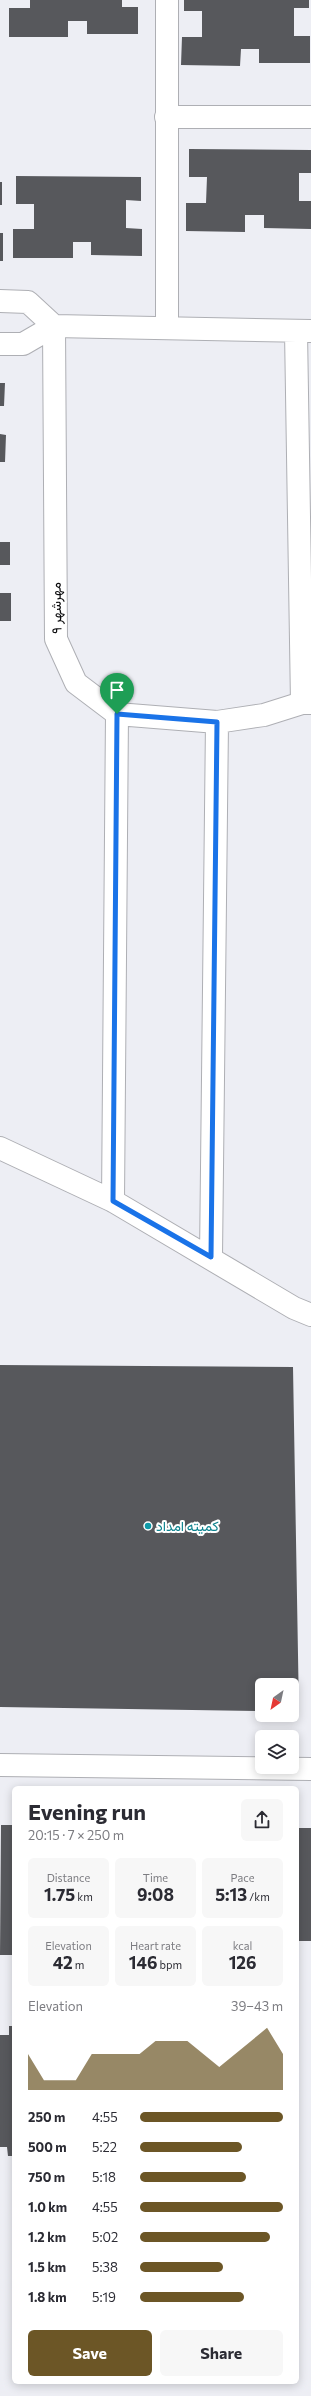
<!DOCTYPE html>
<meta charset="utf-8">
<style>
body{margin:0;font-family:Commissioner,Vazirmatn,sans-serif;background:#f7f7f7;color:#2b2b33;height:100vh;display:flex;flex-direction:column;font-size:15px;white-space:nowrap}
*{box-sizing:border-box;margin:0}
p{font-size:13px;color:#7c7c81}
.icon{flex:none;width:22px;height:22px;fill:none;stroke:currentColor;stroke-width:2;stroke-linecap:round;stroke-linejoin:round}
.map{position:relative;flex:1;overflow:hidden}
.panel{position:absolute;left:12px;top:1786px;width:287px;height:598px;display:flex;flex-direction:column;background:#fff;border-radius:6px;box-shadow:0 2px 10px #0003}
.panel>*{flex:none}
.needle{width:26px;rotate:213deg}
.buttons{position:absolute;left:255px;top:1678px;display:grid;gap:8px}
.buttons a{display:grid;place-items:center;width:44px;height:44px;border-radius:6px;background:#fff;box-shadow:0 2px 10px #0003;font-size:20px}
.pin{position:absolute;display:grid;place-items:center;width:34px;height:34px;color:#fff;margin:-41px -17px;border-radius:50% 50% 50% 0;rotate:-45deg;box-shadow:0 0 4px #0007}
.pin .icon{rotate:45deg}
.round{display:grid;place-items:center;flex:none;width:42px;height:42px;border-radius:6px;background:#f7f7f7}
.summary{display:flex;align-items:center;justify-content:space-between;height:68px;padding:0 16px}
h1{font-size:22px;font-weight:700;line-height:30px}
.figures{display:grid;grid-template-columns:repeat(3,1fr);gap:6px;height:68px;padding:4px 16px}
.figures div{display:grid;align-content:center;border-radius:6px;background:#f7f7f7;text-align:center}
.figures b{font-size:17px;font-weight:700}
.figures small{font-size:11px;font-weight:400}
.figures p{font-size:11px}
.chart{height:112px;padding:8px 16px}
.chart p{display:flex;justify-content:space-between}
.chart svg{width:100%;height:72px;margin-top:4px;fill:#6c5626;opacity:.7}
.primary-button{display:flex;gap:8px;margin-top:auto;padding:8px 16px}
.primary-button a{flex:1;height:46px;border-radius:6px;background:#6c5626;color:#fff;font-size:16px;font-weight:700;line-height:46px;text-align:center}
.primary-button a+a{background:#f7f7f7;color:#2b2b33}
ul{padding:0 16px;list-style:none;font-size:13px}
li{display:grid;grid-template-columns:64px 48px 1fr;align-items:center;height:30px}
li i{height:10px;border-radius:5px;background:#6c5626}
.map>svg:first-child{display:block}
</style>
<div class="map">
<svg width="311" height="2396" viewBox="0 0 311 2396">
<rect width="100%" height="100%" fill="#edeef4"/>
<path fill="#57585c" d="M 30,0 L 122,0 L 122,7 L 138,7 L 138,34 L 87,34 L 87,21 L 68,21 L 68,37 L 9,37 L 9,8 L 30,8 Z
M 184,0 L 309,0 L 309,8 L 294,8 L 294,36 L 310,36 L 310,63 L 259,63 L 259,49 L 241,49 L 240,66 L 181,65 L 182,37 L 202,37 L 202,11 L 184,11 Z
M 189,149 L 311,150 L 311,173 L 299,173 L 299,201 L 311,201 L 311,229 L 264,228 L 264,215 L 245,215 L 245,232 L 186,231 L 186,203 L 206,203 L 207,177 L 189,177 Z
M 16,176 L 141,177 L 141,201 L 126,200 L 126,228 L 142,229 L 142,256 L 91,255 L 91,242 L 73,242 L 73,258 L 13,258 L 13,229 L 34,229 L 34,204 L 16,204 Z
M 0,182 L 2,182 L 2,205 L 0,205 Z
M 0,233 L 3,233 L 3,261 L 0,261 Z
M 0,383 L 5,383 L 4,406 L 0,406 Z
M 0,434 L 6,435 L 5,462 L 0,462 Z
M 0,542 L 10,542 L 10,565 L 0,565 Z
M 0,593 L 11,593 L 11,621 L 0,621 Z
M 0,1365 L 293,1367 L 299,1712 L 292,1712 L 292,1685 L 262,1685 L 262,1711 L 0,1707 Z
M 1,1825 L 14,1825 L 14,1955 L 0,1955 Z
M 297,1828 L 311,1828 L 311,1941 L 297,1941 Z
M 9,2026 L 14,2026 L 14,2156 L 8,2156 L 7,2147 L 0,2147 L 0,2035 L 9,2035 Z"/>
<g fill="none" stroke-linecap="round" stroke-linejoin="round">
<g stroke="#aeafb4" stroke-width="24">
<path id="minor" d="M 166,117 L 311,117
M 0,301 L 28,302 L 54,326
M 54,326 L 56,639 L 76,683 L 117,714 L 113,1201
M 54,326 L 311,331
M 167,328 L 167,0
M 296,331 L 302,703
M 0,344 L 23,344 L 54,326
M 117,714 L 217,722 L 264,715 L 302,703 L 311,703
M 0,1148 L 113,1201 L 294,1308 L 311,1315
M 211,1257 L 217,722
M 0,1765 L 311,1769"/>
</g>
<use href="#minor" stroke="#fff" stroke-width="22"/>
</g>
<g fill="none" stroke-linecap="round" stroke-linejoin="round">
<g stroke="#fff" stroke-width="8">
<path id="route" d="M 117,714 L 217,722 L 211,1257 L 113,1201 Z"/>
</g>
<use href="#route" stroke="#1a73e8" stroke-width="5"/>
</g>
<circle fill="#0f9aa8" stroke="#fff" stroke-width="1.5" cx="148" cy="1526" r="4"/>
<g text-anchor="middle" stroke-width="4" stroke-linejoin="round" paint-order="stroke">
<g font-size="14" fill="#0b0b0d" stroke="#fff">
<text transform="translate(56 608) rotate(-91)" y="5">مهرشهر ۹</text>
</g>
<g font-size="14" fill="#0d838f" stroke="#fff" text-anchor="start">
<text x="156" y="1531">کمیته امداد</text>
</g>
</g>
</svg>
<div class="buttons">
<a><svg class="needle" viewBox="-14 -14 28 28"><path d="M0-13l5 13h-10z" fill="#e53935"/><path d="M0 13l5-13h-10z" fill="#7c7c81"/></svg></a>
<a><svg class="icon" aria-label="layers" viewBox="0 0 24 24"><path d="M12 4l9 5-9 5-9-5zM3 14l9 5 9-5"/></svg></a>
</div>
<div class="pin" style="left:117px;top:714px;background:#1e9e55"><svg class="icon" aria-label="arrive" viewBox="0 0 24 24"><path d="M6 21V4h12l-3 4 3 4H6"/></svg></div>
<section class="panel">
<div class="summary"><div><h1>Evening run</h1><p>20:15 · 7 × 250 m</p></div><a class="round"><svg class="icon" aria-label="share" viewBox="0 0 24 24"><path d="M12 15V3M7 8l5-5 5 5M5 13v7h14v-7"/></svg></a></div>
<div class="figures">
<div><p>Distance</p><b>1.75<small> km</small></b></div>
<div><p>Time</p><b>9:08</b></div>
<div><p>Pace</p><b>5:13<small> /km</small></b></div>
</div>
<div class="figures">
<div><p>Elevation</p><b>42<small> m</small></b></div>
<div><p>Heart rate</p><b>146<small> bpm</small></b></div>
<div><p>kcal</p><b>126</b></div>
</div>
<div class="chart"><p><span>Elevation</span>39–43 m</p>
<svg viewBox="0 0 160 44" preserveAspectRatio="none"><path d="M0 44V22L10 38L20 38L30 38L40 22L50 22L60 22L70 22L80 14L90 14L100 14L110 22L120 30L130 22L140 14L150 6L160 22V44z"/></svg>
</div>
<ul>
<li><b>250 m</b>4:55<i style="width:100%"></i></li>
<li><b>500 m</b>5:22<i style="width:71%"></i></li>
<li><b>750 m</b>5:18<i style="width:74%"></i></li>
<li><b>1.0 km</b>4:55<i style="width:100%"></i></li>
<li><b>1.2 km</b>5:02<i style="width:91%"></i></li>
<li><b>1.5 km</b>5:38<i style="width:58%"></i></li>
<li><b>1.8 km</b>5:19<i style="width:73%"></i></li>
</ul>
<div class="primary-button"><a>Save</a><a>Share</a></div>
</section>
</div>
